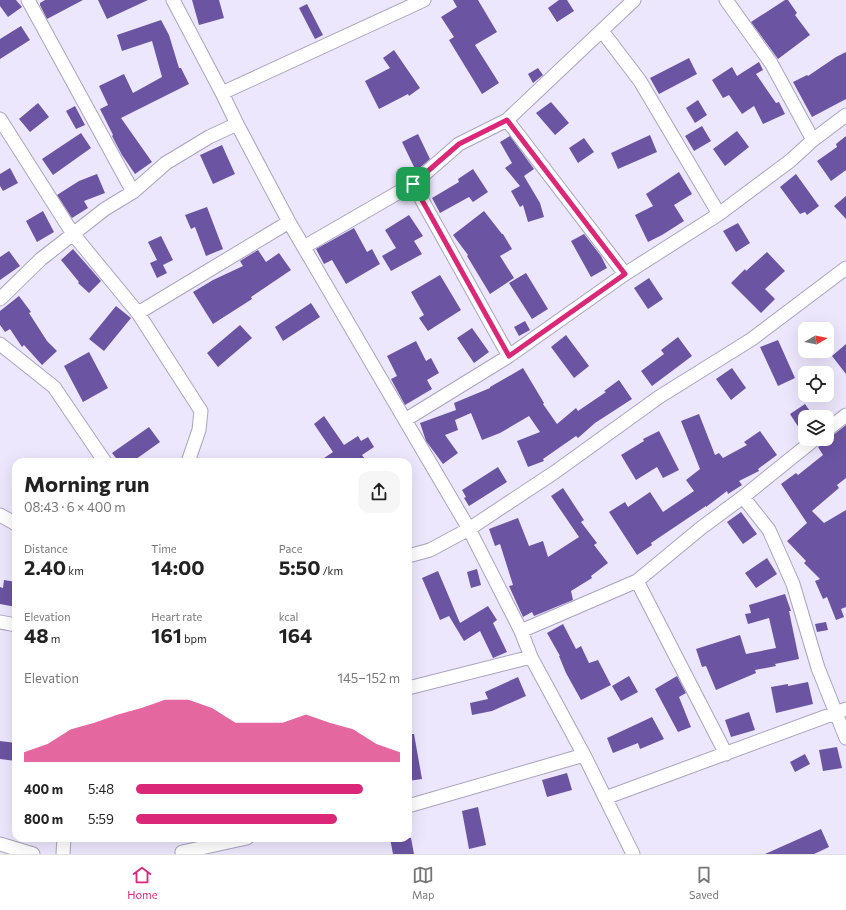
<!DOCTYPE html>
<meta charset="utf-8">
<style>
body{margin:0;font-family:Commissioner,sans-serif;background:#f6f6f6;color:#222;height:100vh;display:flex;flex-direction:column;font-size:15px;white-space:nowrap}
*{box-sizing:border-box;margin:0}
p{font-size:13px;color:#767676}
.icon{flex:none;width:22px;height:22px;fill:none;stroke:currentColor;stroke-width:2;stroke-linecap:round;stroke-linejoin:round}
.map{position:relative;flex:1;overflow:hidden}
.drawer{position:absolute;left:12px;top:458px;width:400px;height:384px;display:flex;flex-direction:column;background:#fff;border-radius:12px;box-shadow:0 4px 16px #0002}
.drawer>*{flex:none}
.needle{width:26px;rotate:81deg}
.tools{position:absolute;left:798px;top:322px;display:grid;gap:8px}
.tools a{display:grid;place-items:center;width:36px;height:36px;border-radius:8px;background:#fff;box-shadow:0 4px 16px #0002;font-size:20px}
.pin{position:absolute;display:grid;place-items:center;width:34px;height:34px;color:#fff;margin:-17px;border-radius:8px;box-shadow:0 2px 6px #0006}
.round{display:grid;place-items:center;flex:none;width:42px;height:42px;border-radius:12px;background:#f6f6f6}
.head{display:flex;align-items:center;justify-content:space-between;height:68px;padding:0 12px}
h1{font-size:22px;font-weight:700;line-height:30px}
.metrics{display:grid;grid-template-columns:repeat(3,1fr);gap:6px;height:68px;padding:4px 12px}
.metrics div{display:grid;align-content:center}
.metrics b{font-size:20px;font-weight:700}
.metrics small{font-size:11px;font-weight:400}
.metrics p{font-size:11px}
.chart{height:112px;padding:8px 12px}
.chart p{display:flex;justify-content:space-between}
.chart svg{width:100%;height:72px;margin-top:4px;fill:#db2777;opacity:.7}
ul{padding:0 12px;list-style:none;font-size:13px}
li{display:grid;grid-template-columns:64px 48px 1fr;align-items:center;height:30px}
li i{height:10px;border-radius:5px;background:#db2777}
.tabs{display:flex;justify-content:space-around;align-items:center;height:56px;border-top:1px solid #e0e0e0;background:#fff;font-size:11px;color:#767676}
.tabs a{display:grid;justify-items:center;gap:2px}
.tabs .selected{color:#db2777}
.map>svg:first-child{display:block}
</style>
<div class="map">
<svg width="846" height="854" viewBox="0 0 846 854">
<rect width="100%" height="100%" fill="#ece7fd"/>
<path fill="#6b54a2" d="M 0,0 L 16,0 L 22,7 L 8,17 L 0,6 Z
M 45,0 L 83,0 L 47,19 L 40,5 L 40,3 Z
M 98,0 L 148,0 L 107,19 Z
M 192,0 L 219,0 L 224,18 L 199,25 Z
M 453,0 L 478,0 L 497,32 L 475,45 L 499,83 L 482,94 L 449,40 L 454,37 L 441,17 L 457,7 Z
M 559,0 L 567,0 L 574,11 L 557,22 L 548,8 Z
M 785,0 L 788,0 L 797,13 L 795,15 L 810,35 L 778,59 L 751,22 Z
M 307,4 L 323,35 L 315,39 L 299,8 Z
M 161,20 L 169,35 L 179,68 L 181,68 L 189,84 L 121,118 L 152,162 L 135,174 L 122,155 L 112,136 L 113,135 L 100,109 L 108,105 L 99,86 L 124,74 L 133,93 L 162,77 L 152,41 L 122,51 L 117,35 Z
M 21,26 L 30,40 L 0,59 L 0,39 Z
M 394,50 L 420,88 L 409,96 L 408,94 L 379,109 L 365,81 L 390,68 L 383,58 Z
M 846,52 L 846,99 L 812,117 L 793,82 L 807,75 L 808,76 L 836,57 Z
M 689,58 L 697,74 L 659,94 L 650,78 Z
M 759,62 L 763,70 L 756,74 L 776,103 L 779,102 L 785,114 L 763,124 L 754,106 L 742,114 L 729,95 L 723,98 L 712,80 L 732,67 L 737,76 Z
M 538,68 L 543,75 L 533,83 L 528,74 Z
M 698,100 L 707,115 L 695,123 L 686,108 Z
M 551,102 L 569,123 L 555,135 L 536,113 Z
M 38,103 L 49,117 L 30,132 L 19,119 Z
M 75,106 L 85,125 L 76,129 L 66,111 Z
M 702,126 L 711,141 L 694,151 L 685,136 Z
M 737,131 L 749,147 L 725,166 L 713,149 Z
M 81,133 L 91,148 L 53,175 L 42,159 Z
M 418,134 L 430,159 L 416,171 L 402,142 Z
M 650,135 L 657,152 L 618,169 L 611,153 Z
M 510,136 L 534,169 L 524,176 L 540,203 L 544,217 L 528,222 L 523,205 L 520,207 L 511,191 L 520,186 L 505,168 L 512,163 L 500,142 Z
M 846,136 L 846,170 L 831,181 L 817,161 L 837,147 L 836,144 Z
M 584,138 L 594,152 L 578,163 L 569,148 Z
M 222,145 L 235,174 L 213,184 L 200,155 Z
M 10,168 L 18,183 L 3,191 L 0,186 L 0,174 Z
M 473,169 L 488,192 L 473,202 L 469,197 L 440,213 L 432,198 L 459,182 L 458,179 Z
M 679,172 L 692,194 L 674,205 L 684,221 L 662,235 L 648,242 L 635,215 L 653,206 L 646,194 Z
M 97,174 L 105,193 L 84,201 L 88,208 L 72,218 L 57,195 L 79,181 Z
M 796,174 L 819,206 L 807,215 L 805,212 L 800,214 L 780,187 Z
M 846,196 L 846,219 L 834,206 Z
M 207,207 L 223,249 L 206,256 L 195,227 L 191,229 L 185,215 Z
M 43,211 L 54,232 L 37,242 L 26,221 Z
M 484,211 L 502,234 L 503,234 L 512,249 L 500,256 L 514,278 L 490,294 L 467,256 L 468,255 L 453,235 Z
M 409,215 L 423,236 L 414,241 L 422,254 L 391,271 L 382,256 L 396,248 L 385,230 Z
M 738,223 L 750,243 L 736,252 L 723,231 Z
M 354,228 L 367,252 L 372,249 L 380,264 L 346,284 L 332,260 L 324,264 L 316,249 Z
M 584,234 L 601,256 L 607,268 L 591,277 L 571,241 Z
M 161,236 L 173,260 L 163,265 L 167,273 L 157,278 L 150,263 L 157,260 L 148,242 Z
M 73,249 L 101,281 L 89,293 L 78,283 L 79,282 L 61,260 Z
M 258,250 L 266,262 L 279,253 L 291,270 L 251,297 L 252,299 L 213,324 L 193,292 L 213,280 L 243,266 L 240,261 Z
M 9,251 L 20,266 L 0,280 L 0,257 Z
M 767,252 L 785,271 L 765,289 L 775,299 L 761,313 L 731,283 L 745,269 L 746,271 Z
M 526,273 L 548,309 L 532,319 L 509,283 Z
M 440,275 L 461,310 L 428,331 L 419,318 L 424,315 L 411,292 Z
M 649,278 L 663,299 L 648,309 L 634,288 Z
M 19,296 L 31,312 L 29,313 L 47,341 L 57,351 L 42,365 L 24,345 L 22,347 L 10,329 L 5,332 L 0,325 L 0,311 Z
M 311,303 L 320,317 L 283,341 L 275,327 Z
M 116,306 L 131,318 L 104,351 L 89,339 Z
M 525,321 L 530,330 L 519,336 L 514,327 Z
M 240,325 L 252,338 L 218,367 L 207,353 Z
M 472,328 L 489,352 L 474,363 L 457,338 Z
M 566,335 L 589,366 L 574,378 L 551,347 Z
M 678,337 L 692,356 L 652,386 L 641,371 L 664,354 L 661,350 Z
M 778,340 L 795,378 L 778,386 L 760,347 Z
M 416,341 L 426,361 L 431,358 L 439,373 L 427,380 L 432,389 L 405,405 L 391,379 L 397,376 L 387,356 Z
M 846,344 L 846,374 L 832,356 Z
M 89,352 L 108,388 L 83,402 L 64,366 Z
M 523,368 L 544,403 L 543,404 L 557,424 L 576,408 L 578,411 L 606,392 L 604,391 L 619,380 L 632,399 L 595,423 L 578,438 L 576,436 L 543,459 L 544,461 L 528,467 L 517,441 L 540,432 L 529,416 L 500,433 L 482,440 L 471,413 L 455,420 L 458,430 L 445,435 L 458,453 L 443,464 L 426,441 L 420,423 L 456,410 L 454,403 L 490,388 L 490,387 Z
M 732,368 L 746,388 L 731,400 L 716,379 Z
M 805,404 L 814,417 L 805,417 L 805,424 L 799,428 L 790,414 Z
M 699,414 L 715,455 L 719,453 L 723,458 L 747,445 L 744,442 L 760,431 L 777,455 L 758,469 L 759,471 L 739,481 L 742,485 L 728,494 L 727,491 L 706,507 L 706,506 L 651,543 L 652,545 L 637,555 L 609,512 L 625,502 L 628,507 L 650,492 L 663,512 L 694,491 L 686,480 L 700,469 L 681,421 Z
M 324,416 L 344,445 L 358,436 L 361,441 L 368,437 L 374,447 L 362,455 L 367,462 L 318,462 L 333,452 L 314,424 Z
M 846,425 L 846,478 L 837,485 L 839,488 L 812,511 L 824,523 L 846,510 L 846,607 L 841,609 L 844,617 L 836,620 L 827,597 L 823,599 L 815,581 L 820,579 L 804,563 L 806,561 L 787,541 L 807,523 L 781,484 L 796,473 L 798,475 L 823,455 L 818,447 Z
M 149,427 L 160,442 L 132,462 L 119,462 L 112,453 Z
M 659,431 L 679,470 L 663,478 L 657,467 L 636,480 L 621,455 L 644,441 L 643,439 Z
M 498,467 L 507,482 L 469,506 L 464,498 L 466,497 L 462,490 Z
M 563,488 L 584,520 L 581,522 L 597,543 L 594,545 L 608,563 L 591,576 L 592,578 L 571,591 L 573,600 L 534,616 L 532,612 L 523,617 L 509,586 L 513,585 L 500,544 L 495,546 L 489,529 L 518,518 L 529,546 L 543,541 L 548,557 L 579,537 L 551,496 Z
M 741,512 L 757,534 L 743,544 L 727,522 Z
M 767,558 L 777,574 L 756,588 L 745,573 Z
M 477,569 L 481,585 L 471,588 L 467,572 Z
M 438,571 L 460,623 L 488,606 L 497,620 L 493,623 L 507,652 L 493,658 L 480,631 L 464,641 L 449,616 L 440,620 L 422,578 Z
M 4,580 L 16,582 L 16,607 L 0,604 L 0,587 L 3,588 Z
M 785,594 L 791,611 L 789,611 L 799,659 L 775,664 L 776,666 L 755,670 L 756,673 L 716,690 L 706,666 L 702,667 L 696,649 L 740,635 L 746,654 L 776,648 L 769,618 L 748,624 L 745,614 L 751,613 L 749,605 Z
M 826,622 L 828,630 L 817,632 L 815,624 Z
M 563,624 L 576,649 L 581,646 L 589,663 L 598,660 L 611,685 L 581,700 L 566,673 L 559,656 L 560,656 L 547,633 Z
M 629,676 L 638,692 L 621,701 L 612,686 Z
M 677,676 L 686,693 L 679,697 L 691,727 L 678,732 L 655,689 Z
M 518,677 L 526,696 L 492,711 L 472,715 L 470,703 L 488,699 L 485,692 Z
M 808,682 L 813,704 L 776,713 L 771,687 L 788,684 L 788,686 Z
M 749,712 L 755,730 L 731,737 L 725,720 Z
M 652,717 L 664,739 L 640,749 L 638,743 L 613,753 L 607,738 Z
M 408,734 L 414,734 L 422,779 L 408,781 Z
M 0,741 L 16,743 L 16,761 L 0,759 Z
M 837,747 L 842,768 L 823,771 L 819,750 Z
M 805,754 L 810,764 L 795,772 L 790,762 Z
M 567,773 L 572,790 L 547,797 L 542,780 Z
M 478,807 L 486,845 L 469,849 L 462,811 Z
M 821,829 L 829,847 L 814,854 L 765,854 Z
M 390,838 L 411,838 L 414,854 L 393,854 Z"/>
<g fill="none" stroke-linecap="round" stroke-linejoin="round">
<g stroke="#a9a3bd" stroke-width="15">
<path id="street" d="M 28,0 L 133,192
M 173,0 L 222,93 L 237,124 L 289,222 L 405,420 L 469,529 L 521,631 L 531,657 L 584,755 L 633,854
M 726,0 L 771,63 L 813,140
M 602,31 L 640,81 L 719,214
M 222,93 L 424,0
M 0,119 L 73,234 L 138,313 L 201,411 L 199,430 L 188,462
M 507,120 L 625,274
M 413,184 L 509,356
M 304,247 L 413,184 L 459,144 L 507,120 L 634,0
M 0,299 L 41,259 L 105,209 L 133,192 L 166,163 L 209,137 L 237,124
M 138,313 L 289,222
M 0,344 L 54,387 L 105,462
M 405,420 L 509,356 L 625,274 L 719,214 L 790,161 L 813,140 L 846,115
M 827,430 L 846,415
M 743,497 L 769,530 L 793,584 L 818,668 L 846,738
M 0,515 L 16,524
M 408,556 L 430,550 L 469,529 L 555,472 L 659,397 L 752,339 L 846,268
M 637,581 L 726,754
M 0,622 L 16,625
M 521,631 L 637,581 L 701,528 L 743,497 L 815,439
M 408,688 L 531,657
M 605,798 L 846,709
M 408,806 L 584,755
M 0,844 L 33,854
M 182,852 L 247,838
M 63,854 L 64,838"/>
</g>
<use href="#street" stroke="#fff" stroke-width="13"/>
</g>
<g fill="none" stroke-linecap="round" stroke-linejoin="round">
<g stroke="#fff" stroke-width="8">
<path id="route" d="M 507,120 L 625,274 L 509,356 L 413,184 L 459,144 Z"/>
</g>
<use href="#route" stroke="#db2777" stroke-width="5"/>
</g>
</svg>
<div class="tools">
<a><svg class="needle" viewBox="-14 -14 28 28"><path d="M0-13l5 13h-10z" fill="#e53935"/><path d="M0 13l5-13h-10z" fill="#767676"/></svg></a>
<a><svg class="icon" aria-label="locate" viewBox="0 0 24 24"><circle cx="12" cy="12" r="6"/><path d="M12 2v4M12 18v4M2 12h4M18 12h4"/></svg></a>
<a><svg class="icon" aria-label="layers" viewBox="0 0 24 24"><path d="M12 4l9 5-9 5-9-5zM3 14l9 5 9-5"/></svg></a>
</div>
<div class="pin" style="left:413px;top:184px;background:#1e9e55"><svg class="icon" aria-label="arrive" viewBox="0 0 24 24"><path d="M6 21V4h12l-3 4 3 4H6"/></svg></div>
<section class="drawer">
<div class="head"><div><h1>Morning run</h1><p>08:43 · 6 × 400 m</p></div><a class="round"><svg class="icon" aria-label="share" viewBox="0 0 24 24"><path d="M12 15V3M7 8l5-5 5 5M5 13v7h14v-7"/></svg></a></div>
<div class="metrics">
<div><p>Distance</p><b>2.40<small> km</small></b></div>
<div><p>Time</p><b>14:00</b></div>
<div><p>Pace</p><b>5:50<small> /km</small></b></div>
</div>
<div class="metrics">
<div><p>Elevation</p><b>48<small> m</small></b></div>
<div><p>Heart rate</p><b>161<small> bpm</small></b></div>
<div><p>kcal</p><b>164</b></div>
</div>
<div class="chart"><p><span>Elevation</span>145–152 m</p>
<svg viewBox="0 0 160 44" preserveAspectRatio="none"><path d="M0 44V38L10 33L20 24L30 20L40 15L50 11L60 6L70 6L80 11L90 20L100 20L110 20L120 15L130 20L140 24L150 33L160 38V44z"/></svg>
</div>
<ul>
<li><b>400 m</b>5:48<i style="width:86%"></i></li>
<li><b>800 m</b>5:59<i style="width:76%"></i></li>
</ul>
</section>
</div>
<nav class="tabs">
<a class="selected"><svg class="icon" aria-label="home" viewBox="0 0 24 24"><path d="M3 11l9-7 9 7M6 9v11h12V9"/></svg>Home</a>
<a><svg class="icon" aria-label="map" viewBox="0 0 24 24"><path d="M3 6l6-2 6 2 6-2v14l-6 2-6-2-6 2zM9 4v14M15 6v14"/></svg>Map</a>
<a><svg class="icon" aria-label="saved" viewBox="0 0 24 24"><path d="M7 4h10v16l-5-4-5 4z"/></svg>Saved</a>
</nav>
